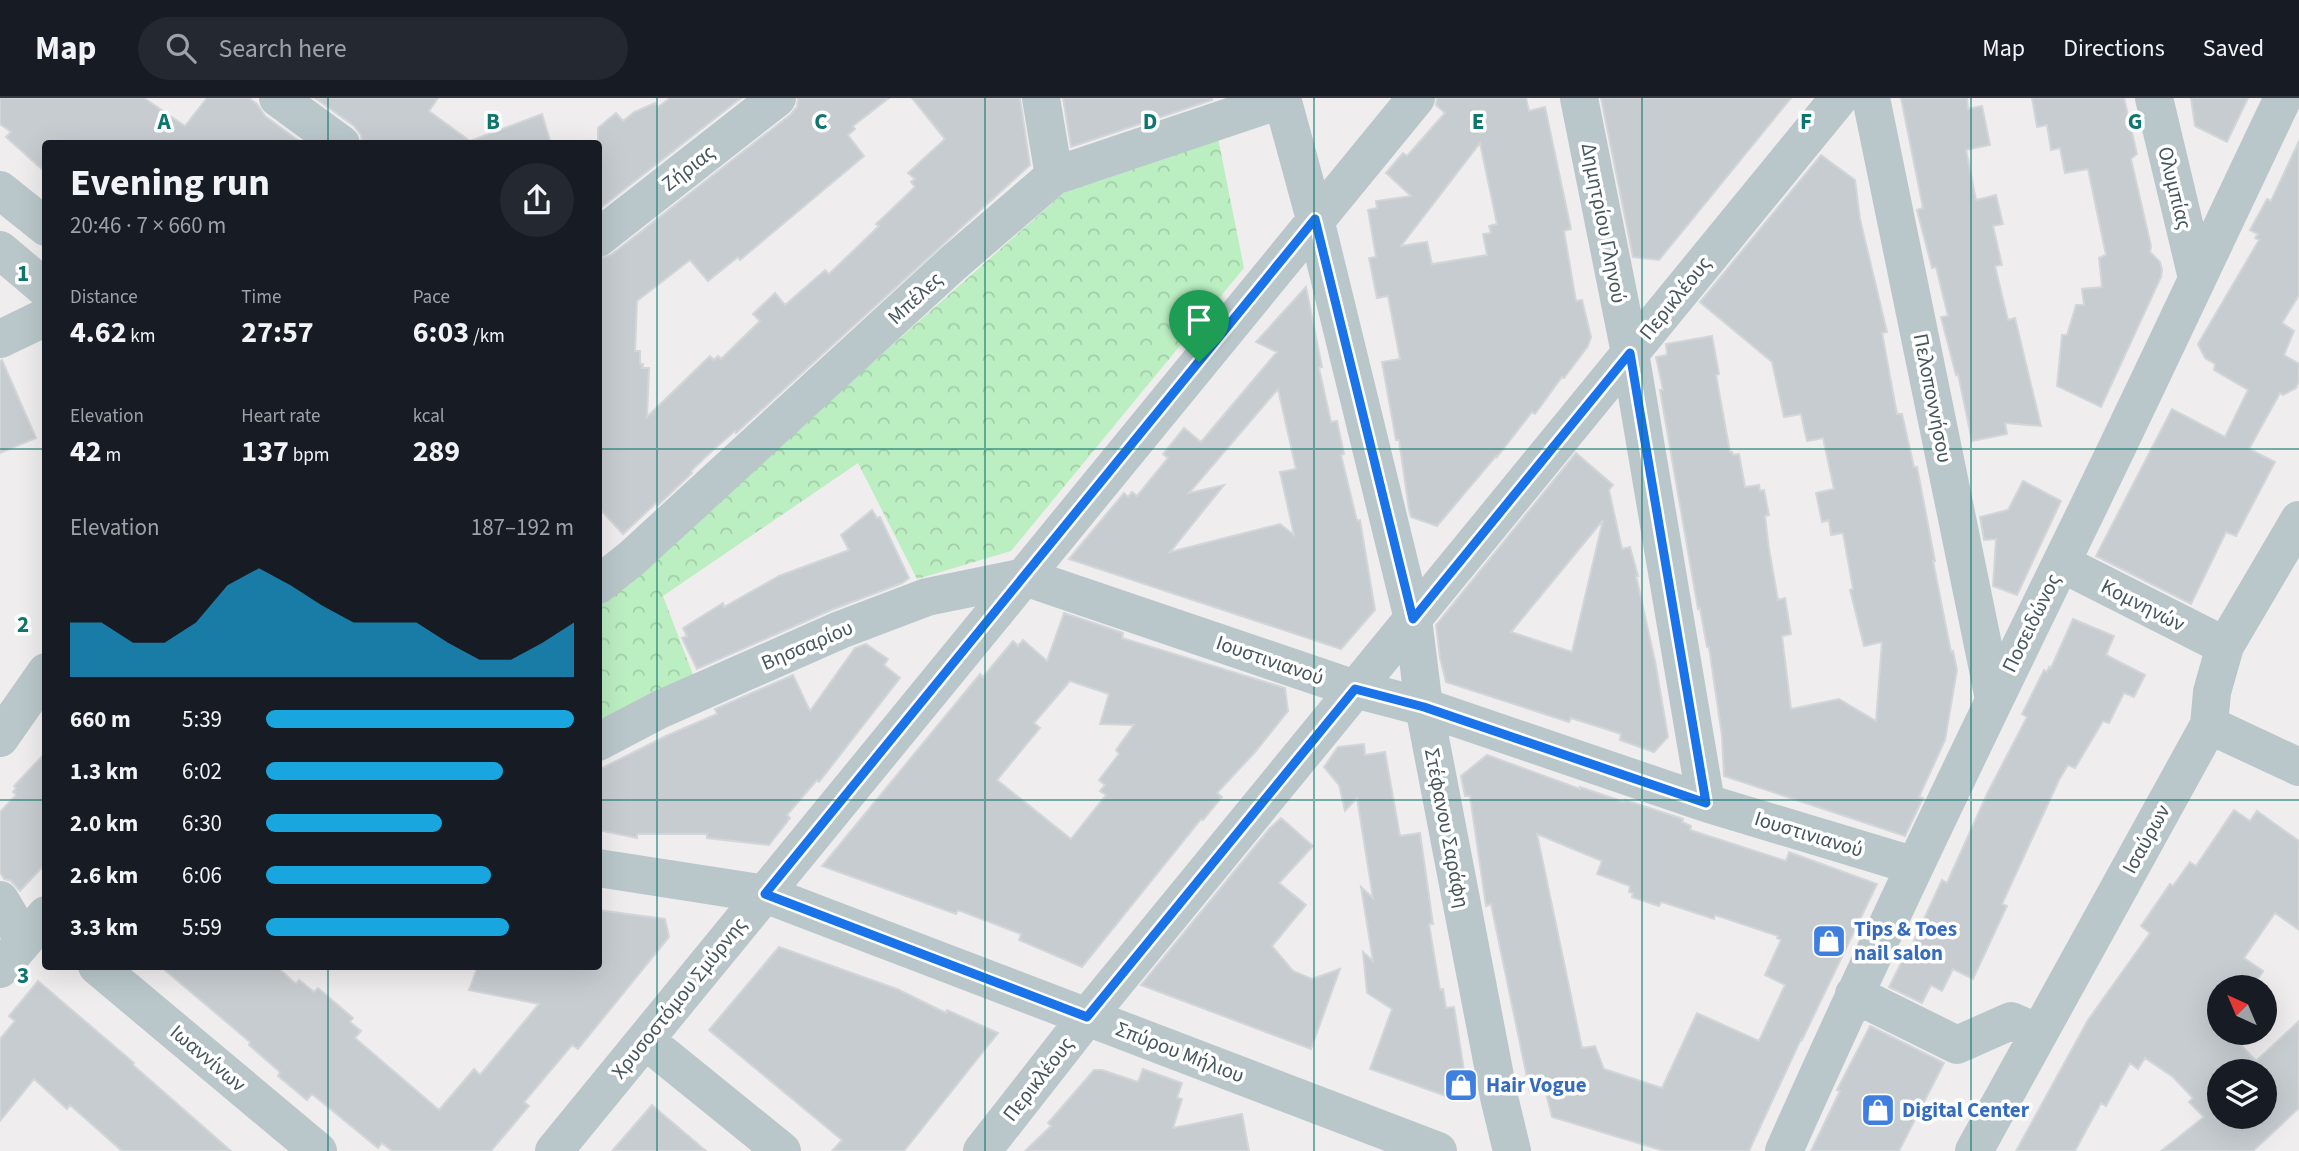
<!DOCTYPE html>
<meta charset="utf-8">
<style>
body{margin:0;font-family:"Source Sans 3",sans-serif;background:#242831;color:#f1f3f6;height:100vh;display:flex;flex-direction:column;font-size:26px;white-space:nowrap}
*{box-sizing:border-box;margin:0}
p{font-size:23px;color:#9ea1a6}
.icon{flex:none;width:38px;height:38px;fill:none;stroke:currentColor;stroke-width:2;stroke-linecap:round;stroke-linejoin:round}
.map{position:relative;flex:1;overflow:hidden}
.side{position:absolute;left:42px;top:42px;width:560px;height:830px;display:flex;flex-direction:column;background:#171b24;border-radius:7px;box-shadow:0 7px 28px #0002}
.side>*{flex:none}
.needle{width:46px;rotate:316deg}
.tools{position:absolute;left:2207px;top:877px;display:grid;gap:14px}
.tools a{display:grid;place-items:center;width:70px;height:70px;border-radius:50%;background:#171b24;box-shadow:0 7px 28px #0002;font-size:35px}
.pin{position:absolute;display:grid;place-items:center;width:60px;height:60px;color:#fff;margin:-72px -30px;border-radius:50% 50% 50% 0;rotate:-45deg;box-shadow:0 0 7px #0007}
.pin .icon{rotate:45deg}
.round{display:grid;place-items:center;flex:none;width:74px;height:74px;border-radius:37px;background:#242831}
.overview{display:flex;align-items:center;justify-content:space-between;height:119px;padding:0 28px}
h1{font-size:38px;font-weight:700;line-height:52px}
.metrics{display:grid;grid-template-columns:repeat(3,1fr);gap:10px;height:119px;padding:7px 28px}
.metrics div{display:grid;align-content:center}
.metrics b{font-size:30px;font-weight:700}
.metrics small{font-size:19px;font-weight:400}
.metrics p{font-size:19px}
.chart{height:196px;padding:14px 28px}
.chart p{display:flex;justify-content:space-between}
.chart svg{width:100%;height:126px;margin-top:7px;fill:#19a6df;opacity:.7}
ul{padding:0 28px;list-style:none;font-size:23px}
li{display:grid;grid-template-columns:112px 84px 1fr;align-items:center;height:52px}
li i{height:18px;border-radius:9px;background:#19a6df}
header{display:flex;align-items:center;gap:42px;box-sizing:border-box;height:98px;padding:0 35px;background:#171b24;border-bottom:2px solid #363941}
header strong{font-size:33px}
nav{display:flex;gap:38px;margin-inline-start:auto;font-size:24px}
.search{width:490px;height:63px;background:#242831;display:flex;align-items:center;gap:18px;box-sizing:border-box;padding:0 24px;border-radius:38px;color:#9ea1a6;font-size:26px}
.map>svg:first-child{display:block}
</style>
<header>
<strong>Map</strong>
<div class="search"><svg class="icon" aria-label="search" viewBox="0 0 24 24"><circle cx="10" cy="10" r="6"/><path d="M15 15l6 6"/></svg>Search here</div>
<nav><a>Map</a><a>Directions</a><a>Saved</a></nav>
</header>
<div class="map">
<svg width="2299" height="1053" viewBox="0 0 2299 1053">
<defs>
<pattern id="park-crowns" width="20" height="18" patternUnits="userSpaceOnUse" patternTransform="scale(1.75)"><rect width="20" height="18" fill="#bbeec1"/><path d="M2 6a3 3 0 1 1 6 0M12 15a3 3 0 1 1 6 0" fill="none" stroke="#a2cea8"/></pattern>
</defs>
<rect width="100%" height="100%" fill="#f0edee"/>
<path fill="url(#park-crowns)" d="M 1218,40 L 1244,170 L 1011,453 L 917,481 L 858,365 L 663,498 L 695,582 L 599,630 L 599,507 L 1066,93 Z"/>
<path fill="#c7ccd0" stroke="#d2d6d9" stroke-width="2" fill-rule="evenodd" d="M 0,0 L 144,0 L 185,28 L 207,0 L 249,0 L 257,6 L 265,18 L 303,46 L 46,46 L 46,75 L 6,39 L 11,34 L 0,26 Z
M 315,0 L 438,0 L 429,13 L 470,43 L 542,16 L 551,46 L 362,46 L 361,37 L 354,28 Z
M 670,0 L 741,0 L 598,112 L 598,30 L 616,15 L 623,23 L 634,14 L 655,5 L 658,9 Z
M 798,0 L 889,0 L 853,28 L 855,31 L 848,37 L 864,58 L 740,162 L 738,159 L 708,183 L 690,162 L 637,203 L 635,253 L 640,253 L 640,266 L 643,266 L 642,270 L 649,270 L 647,319 L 710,258 L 714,262 L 718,258 L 721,261 L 760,223 L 753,216 L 775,195 L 785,207 L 825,172 L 829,176 L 879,128 L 876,126 L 915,89 L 911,84 L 915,81 L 908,75 L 945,41 L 912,0 L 1020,0 L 1030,67 L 736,335 L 735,333 L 713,352 L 691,373 L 692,375 L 658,407 L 656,405 L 623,436 L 598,409 L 598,161 L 611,157 L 790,17 L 797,9 Z
M 1063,0 L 1212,0 L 1212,2 L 1071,49 Z
M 1437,0 L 1526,0 L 1529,13 L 1545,9 L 1571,131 L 1564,133 L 1576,203 L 1582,202 L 1591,239 L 1588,248 L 1564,280 L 1562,279 L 1535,316 L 1532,314 L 1497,359 L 1496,358 L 1437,428 L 1411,419 L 1409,411 L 1399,342 L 1396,342 L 1382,264 L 1400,261 L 1388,198 L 1377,200 L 1369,160 L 1376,159 L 1368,112 L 1377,110 L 1376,103 L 1411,98 L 1386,75 L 1403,55 L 1407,58 L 1445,15 L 1436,7 ZM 1480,45 L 1497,126 L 1489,128 L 1491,135 L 1483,136 L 1487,157 L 1432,166 L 1427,144 L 1401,148 Z
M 1601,0 L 1791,0 L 1659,162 L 1633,159 Z
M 1901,0 L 1967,0 L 1968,11 L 1982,8 L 1990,47 L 1966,52 L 1976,102 L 1996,97 L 2003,126 L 1993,128 L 2002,167 L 1995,168 L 2008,222 L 2015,220 L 2041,328 L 2005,325 L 2007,336 L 1972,343 L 1958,276 L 1956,277 L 1941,219 L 1948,218 L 1936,169 L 1932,170 L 1917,112 L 1923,110 Z
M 2032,0 L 2124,0 L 2137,56 L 2131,61 L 2151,148 L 2150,154 L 2160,164 L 2162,172 L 2161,179 L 2101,309 L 2057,288 L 2062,237 L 2067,237 L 2076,207 L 2084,207 L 2082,191 L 2102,189 L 2099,160 L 2106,157 L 2088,71 L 2065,75 L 2060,50 L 2051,52 L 2047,27 L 2037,29 Z
M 2191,0 L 2248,0 L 2227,44 L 2195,28 Z
M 2299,43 L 2299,197 L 2282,225 L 2294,233 L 2284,257 L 2299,266 L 2299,283 L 2296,290 L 2283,297 L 2280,295 L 2249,351 L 2275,364 L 2236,438 L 2226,434 L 2191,506 L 2096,458 L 2172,311 L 2225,339 L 2248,292 L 2214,272 L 2215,266 L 2205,260 L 2198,246 L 2259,142 L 2255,140 L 2258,136 L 2250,132 L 2267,101 L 2271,103 Z
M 1821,57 L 1855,82 L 1860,121 L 1887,234 L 1882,235 L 1897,316 L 1902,316 L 1914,369 L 1917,369 L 1935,463 L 1933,463 L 1951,554 L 1953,553 L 1957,572 L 1945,642 L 1919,699 L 1923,700 L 1905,738 L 1724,678 L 1722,638 L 1709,549 L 1707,549 L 1700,510 L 1698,511 L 1660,292 L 1663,292 L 1656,259 L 1667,257 L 1666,246 L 1712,238 L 1719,276 L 1716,277 L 1730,354 L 1732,354 L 1733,357 L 1739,356 L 1745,389 L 1759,387 L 1760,393 L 1764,392 L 1769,417 L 1765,418 L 1769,451 L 1778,502 L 1785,500 L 1791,536 L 1782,538 L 1791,611 L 1839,601 L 1876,623 L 1882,544 L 1864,548 L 1850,492 L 1853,491 L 1843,435 L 1831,437 L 1829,422 L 1822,424 L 1816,395 L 1834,391 L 1823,340 L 1807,343 L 1801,316 L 1784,319 L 1772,264 L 1700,204 Z
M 1306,189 L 1322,269 L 1319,270 L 1331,324 L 1337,323 L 1344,356 L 1341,357 L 1357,423 L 1360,422 L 1375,512 L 1341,551 L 1069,461 L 1124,395 L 1128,399 L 1132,394 L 1137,398 L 1168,360 L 1163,356 L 1184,330 L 1201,344 L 1277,254 L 1256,244 ZM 1278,291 L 1296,371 L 1280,374 L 1294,437 L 1280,426 L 1170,454 L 1224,387 L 1189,395 Z
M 2,262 L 36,340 L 0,355 L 0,263 Z
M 1576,355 L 1613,387 L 1609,392 L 1622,451 L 1630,449 L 1638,478 L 1636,478 L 1655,563 L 1668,639 L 1654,654 L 1620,642 L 1621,636 L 1571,620 L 1569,624 L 1446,584 L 1440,560 L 1436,527 ZM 1603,422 L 1572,554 L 1511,534 Z
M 2023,383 L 2061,403 L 2017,497 L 1993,488 L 1996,441 L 1984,442 L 1980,419 L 2008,412 Z
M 872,412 L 877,420 L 880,419 L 909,480 L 902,485 L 831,512 L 697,571 L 682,540 L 687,538 L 683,530 L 723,505 L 724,509 L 779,478 L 849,452 L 841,437 Z
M 1064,515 L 1123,535 L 1122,540 L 1285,590 L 1288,613 L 1256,653 L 1217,695 L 1222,699 L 1203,722 L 1201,721 L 1082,869 L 1019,842 L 1021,836 L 958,812 L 956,816 L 822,768 L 980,576 L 983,579 L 1013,543 L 1018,548 L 1023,542 L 1047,563 ZM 1070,583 L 1109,596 L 1100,626 L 1134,627 L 1116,652 L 1119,656 L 1099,682 L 1105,687 L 1100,693 L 1106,697 L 1071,741 L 997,682 L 1040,630 L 1034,625 Z
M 2073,521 L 2114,538 L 2106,557 L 2145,577 L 2134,599 L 2124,595 L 2109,625 L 2103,623 L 2075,670 L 2068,667 L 2059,682 L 2002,806 L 2007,808 L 1973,881 L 1953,871 L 1942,893 L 1931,887 L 1922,905 L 1889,889 L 1903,861 L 1905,862 L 1942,782 L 1947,785 L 1987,696 L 2027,619 L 2022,616 L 2044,572 L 2047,574 L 2049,569 L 2051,570 Z
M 866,546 L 888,561 L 884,567 L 900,580 L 819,684 L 817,682 L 787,717 L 790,720 L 769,747 L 707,740 L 707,736 L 637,736 L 637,740 L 598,732 L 598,672 L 666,638 L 717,616 L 715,611 L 793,577 L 810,613 L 855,550 Z
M 1364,646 L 1365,657 L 1385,654 L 1400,738 L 1420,735 L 1433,826 L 1429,826 L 1440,892 L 1443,891 L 1446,910 L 1454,909 L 1466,985 L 1449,999 L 1370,971 L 1392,911 L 1367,895 L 1363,854 L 1373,863 L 1361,789 L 1373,800 L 1357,700 L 1345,713 L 1339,687 L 1324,669 L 1338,649 Z
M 46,654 L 46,765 L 20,793 L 11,783 L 4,781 L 0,774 L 0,714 L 16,697 L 13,694 L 16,690 L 14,688 Z
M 1487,657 L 1580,691 L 1580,689 L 1624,704 L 1625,702 L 1683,721 L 1682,724 L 1691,728 L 1690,732 L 1786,763 L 1789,754 L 1877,786 L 1802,942 L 1801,941 L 1749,1053 L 1664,1053 L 1552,1019 L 1545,991 L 1530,994 L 1491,806 L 1486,808 L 1470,698 L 1465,698 L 1461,678 ZM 1537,736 L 1602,763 L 1597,776 L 1630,788 L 1629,794 L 1633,795 L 1632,799 L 1659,808 L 1661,804 L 1665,805 L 1714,821 L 1715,817 L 1778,838 L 1777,840 L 1781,842 L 1765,877 L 1785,887 L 1759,943 L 1697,915 L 1662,990 L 1604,971 L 1595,948 L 1582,950 Z
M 2234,712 L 2250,723 L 2257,713 L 2299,743 L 2299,832 L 2275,815 L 2244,860 L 2263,873 L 2253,889 L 2219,889 L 2219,934 L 2229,934 L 2256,963 L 2299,923 L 2299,1010 L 2253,1053 L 2161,1053 L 2204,1019 L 2189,1004 L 2193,1000 L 2173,979 L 2145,960 L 2138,971 L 2130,965 L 2106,1008 L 2101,1005 L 2075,1053 L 2016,1053 L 2088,922 L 2150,835 L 2141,828 L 2170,786 L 2173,788 L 2190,764 L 2196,768 ZM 2219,973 L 2264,973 L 2264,1018 L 2219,1018 Z
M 1281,720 L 1313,748 L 1279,785 L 1306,807 L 1272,848 L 1293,873 L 1312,881 L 1340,871 L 1311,951 L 1141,887 L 1270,730 Z
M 598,812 L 665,821 L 669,839 L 578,951 L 572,947 L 524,1004 L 529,1008 L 491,1053 L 392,1053 L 382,1045 L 378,1050 L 312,996 L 307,1002 L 278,978 L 280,974 L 249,947 L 250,944 L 160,868 L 276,868 L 296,886 L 299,882 L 314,894 L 318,890 L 353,920 L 350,924 L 361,933 L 355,940 L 439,1012 L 474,971 L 480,977 L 539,906 L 469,892 L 478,868 L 598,868 Z
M 779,849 L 897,891 L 946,915 L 947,912 L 998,935 L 904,1053 L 832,1053 L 842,1042 L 709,932 Z
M 38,883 L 134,965 L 133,967 L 231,1053 L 122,1053 L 70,1007 L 67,1011 L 34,981 L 0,1023 L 0,941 L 15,923 L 9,918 Z
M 1870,928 L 1944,965 L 1899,1053 L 1811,1053 L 1840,993 L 1837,992 Z
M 1143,971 L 1182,985 L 1177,1000 L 1182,1001 L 1173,1030 L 1242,1016 L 1249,1053 L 1025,1053 L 1051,1028 L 1048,1025 L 1094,972 L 1102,972 L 1138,984 Z
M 652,1007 L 706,1053 L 612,1053 Z"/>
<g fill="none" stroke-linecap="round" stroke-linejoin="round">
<path stroke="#b9c7cb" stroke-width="38" d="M 278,0 L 341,46
M 1041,0 L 1054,78
M 1282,0 L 1315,121 L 1413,521 L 1424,609 L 1499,999 L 1512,1053
M 1579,0 L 1630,255 L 1706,705
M 1871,0 L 1994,601
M 2154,0 L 2197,180
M 0,92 L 46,129
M 598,140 L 777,0
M 0,152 L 46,191
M 0,241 L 46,219
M 2061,465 L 2225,548
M 598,487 L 632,460 L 952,166 L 1054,78 L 1283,1
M 2209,627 L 2299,669
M 0,640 L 46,574
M 598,644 L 661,611 L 840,532 L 927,499 L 1025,479 L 1355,591 L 1424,609 L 1706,705 L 1915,768
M 598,770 L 765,796 L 1438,1053
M 0,802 L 23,841
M 97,868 L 318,1053
M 0,871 L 46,817
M 1854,896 L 1957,947 L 2011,923 L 2039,935
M 645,942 L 782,1053
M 554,1053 L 1416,0
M 982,1053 L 1087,919 L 1839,0
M 1784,1053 C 1872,855 1966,660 2061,465 C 2137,311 2209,155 2283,0
M 1974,1053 L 2209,627 L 2212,594 L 2225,548 L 2299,422"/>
</g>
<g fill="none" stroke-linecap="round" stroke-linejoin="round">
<g stroke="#fff" stroke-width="14">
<path id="route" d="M 1315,121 L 1413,521 L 1630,255 L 1706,705 L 1424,609 L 1355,591 L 1087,919 L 765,796 Z"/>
</g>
<use href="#route" stroke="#1a73e8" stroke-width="9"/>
</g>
<path fill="none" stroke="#0f766e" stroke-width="2" stroke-opacity="0.55" d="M 328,0 L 328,46M 657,0 L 657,1053M 985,0 L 985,1053M 1314,0 L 1314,1053M 1642,0 L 1642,1053M 1971,0 L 1971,1053M 0,351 L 46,351M 598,351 L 2299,351M 0,702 L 46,702M 598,702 L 2299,702M 328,868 L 328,1053"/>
<defs>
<g id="shop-square" transform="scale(1.75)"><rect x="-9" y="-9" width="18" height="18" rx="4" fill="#3f7fe0" stroke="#fff"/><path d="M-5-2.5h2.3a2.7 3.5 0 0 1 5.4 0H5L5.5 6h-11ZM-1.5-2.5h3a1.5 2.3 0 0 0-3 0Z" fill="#fff"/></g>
</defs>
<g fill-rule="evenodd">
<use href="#shop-square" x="1829" y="843"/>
<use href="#shop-square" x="1461" y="987"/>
<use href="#shop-square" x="1878" y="1012"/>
</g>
<g text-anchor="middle" stroke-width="7" stroke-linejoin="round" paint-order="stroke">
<g font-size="21" fill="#46575b" stroke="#fff">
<text transform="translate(688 70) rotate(-38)" y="7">Ζήριας</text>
<text transform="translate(2175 90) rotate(76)" y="7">Ολυμπίας</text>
<text transform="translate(1604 125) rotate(79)" y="7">Δημητρίου Γληνού</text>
<text transform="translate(915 200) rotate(-43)" y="7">Μπέλες</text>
<text transform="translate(1675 200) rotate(-51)" y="7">Περικλέους</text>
<text transform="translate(1933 300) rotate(79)" y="7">Πελοποννήσου</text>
<text transform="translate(2143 507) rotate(27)" y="7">Κομνηνών</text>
<text transform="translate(2031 525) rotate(-64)" y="7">Ποσειδώνος</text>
<text transform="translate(807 547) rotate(-23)" y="7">Βησσαρίου</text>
<text transform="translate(1270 562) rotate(19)" y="7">Ιουστινιανού</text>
<text transform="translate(1447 730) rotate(79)" y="7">Στέφανου Σαράφη</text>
<text transform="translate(1809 736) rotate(17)" y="7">Ιουστινιανού</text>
<text transform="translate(2146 741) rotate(-61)" y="7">Ισαύρων</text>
<text transform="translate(679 900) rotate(-51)" y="7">Χρυσοστόμου Σμύρνης</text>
<text transform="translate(1180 954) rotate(21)" y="7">Σπύρου Μήλιου</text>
<text transform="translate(208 960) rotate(40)" y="7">Ιωαννίνων</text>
<text transform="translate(1038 981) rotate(-52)" y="7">Περικλέους</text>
</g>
<g font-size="21" font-weight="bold" fill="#366cbe" stroke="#fff" text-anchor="start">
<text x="1854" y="838">Tips &amp; Toes<tspan x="1854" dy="24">nail salon</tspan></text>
<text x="1486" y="994">Hair Vogue</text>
<text x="1902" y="1019">Digital Center</text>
</g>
</g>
<g font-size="23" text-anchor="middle" font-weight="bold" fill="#0f766e" stroke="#fff" stroke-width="7" stroke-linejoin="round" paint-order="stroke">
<text x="164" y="31">A</text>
<text x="493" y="31">B</text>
<text x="821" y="31">C</text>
<text x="1150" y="31">D</text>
<text x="1478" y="31">E</text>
<text x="1806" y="31">F</text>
<text x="2135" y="31">G</text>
<text x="23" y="183">1</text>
<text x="23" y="534">2</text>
<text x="23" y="885">3</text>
</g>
</svg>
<div class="tools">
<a><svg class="needle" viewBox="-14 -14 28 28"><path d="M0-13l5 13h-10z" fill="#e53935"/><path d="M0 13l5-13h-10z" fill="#9ea1a6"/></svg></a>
<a><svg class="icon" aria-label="layers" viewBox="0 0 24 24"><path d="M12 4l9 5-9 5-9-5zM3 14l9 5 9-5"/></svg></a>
</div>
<div class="pin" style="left:1199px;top:264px;background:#1e9e55"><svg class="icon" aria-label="arrive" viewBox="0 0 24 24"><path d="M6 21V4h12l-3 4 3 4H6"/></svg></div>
<section class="side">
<div class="overview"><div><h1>Evening run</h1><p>20:46 · 7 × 660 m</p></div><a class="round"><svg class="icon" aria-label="share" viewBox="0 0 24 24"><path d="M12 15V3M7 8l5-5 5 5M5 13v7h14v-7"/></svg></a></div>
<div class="metrics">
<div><p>Distance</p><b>4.62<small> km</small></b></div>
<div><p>Time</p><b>27:57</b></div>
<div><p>Pace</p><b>6:03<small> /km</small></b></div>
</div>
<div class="metrics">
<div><p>Elevation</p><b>42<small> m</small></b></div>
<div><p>Heart rate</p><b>137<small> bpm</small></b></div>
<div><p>kcal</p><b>289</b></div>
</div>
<div class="chart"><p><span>Elevation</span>187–192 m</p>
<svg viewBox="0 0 160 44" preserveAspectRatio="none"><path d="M0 44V25L10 25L20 32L30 32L40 25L50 12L60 6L70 12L80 19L90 25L100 25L110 25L120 32L130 38L140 38L150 32L160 25V44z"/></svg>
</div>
<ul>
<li><b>660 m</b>5:39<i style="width:100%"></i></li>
<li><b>1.3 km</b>6:02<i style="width:77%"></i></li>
<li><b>2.0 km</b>6:30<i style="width:57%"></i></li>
<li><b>2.6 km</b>6:06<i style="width:73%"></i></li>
<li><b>3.3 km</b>5:59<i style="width:79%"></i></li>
</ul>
</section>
</div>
